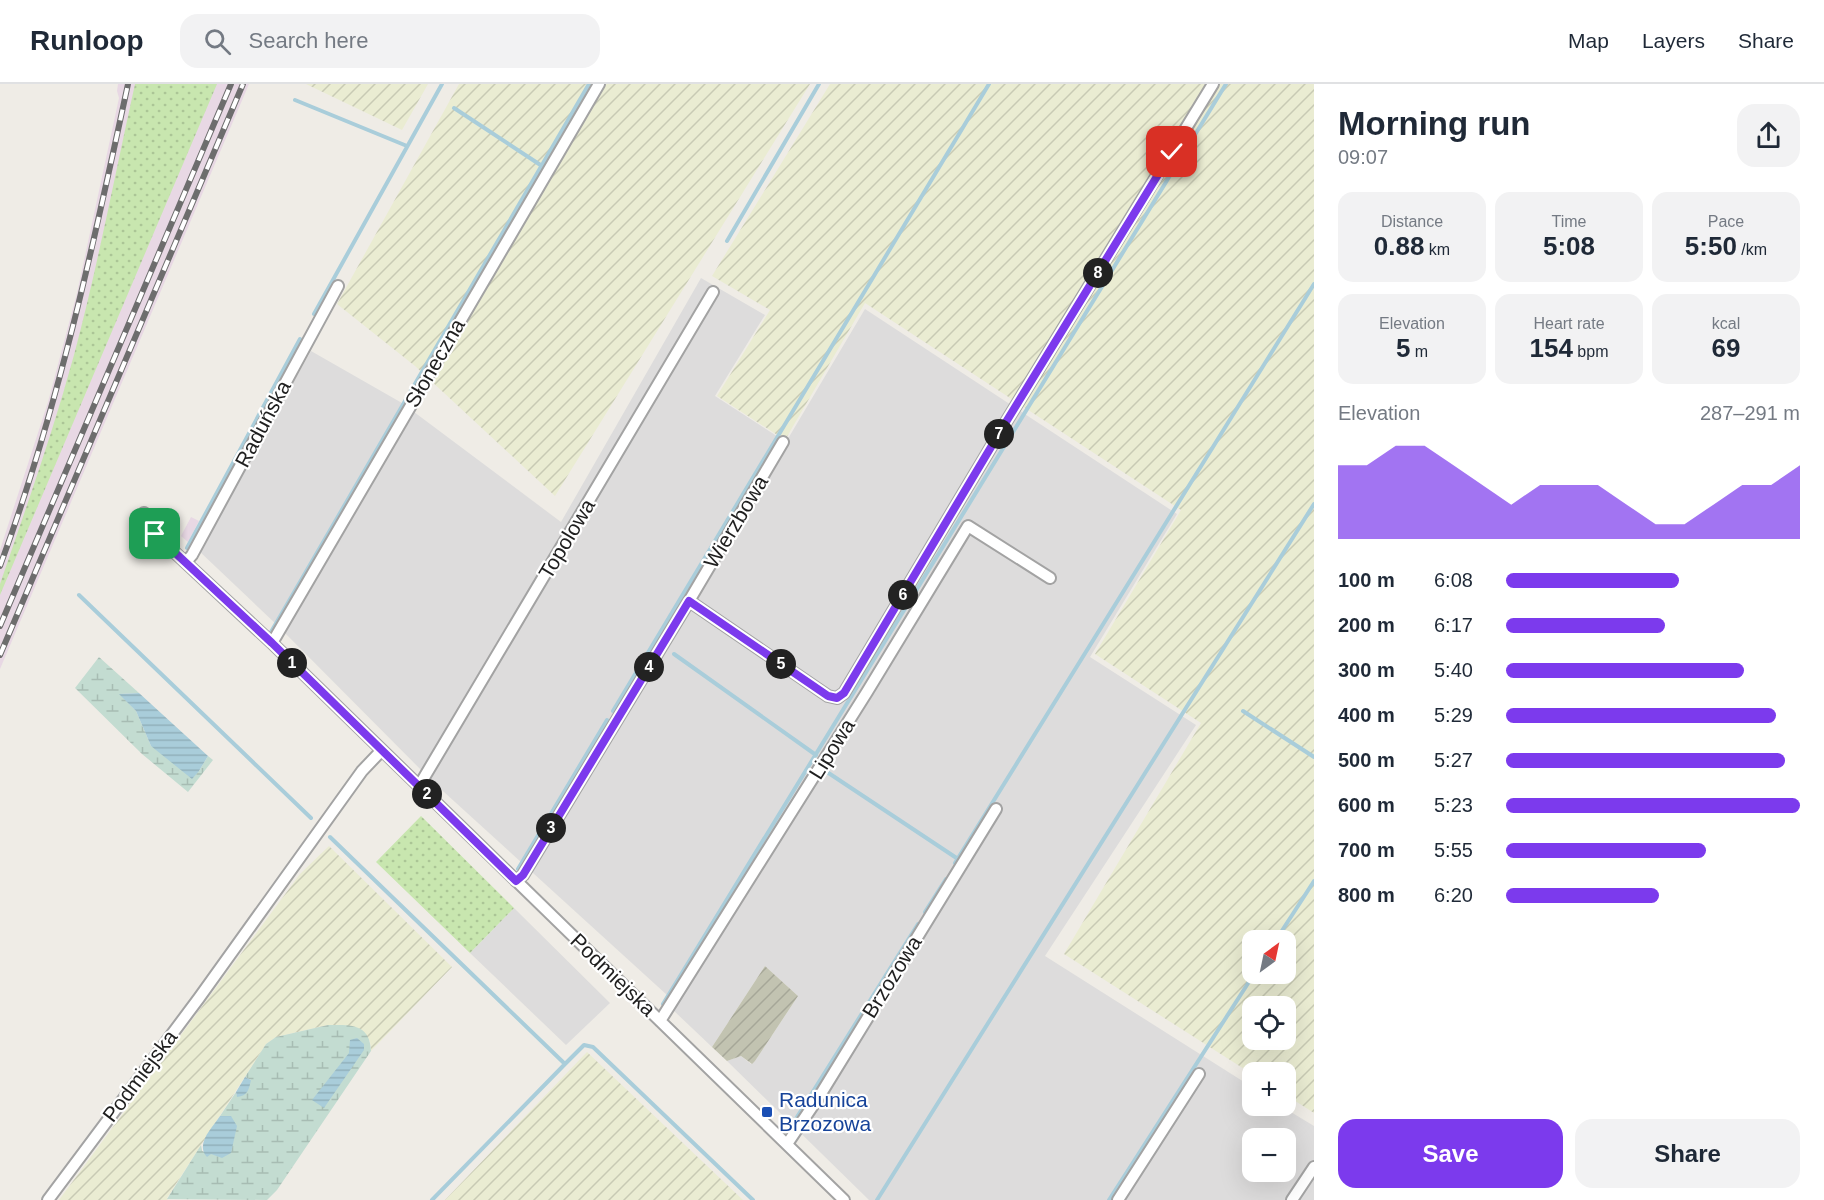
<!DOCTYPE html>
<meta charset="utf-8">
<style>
body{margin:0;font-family:Arial,sans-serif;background:#f2f2f3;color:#1f2937;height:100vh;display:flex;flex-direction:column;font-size:22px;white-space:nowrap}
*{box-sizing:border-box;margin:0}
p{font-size:20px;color:#747a83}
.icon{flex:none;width:33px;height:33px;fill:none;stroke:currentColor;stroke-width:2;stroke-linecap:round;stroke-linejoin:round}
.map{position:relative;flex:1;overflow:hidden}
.side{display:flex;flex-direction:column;background:#fff;width:510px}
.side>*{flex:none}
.needle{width:39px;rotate:33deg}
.fabs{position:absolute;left:1242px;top:846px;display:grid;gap:12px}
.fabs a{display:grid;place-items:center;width:54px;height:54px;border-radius:12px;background:#fff;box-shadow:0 6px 24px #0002;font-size:30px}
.pin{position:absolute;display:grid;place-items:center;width:51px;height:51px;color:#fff;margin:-26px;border-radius:12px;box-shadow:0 3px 9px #0006}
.km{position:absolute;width:30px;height:30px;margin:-15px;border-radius:50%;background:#222;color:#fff;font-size:16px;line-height:30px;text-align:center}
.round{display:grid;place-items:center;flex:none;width:63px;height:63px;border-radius:18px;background:#f2f2f3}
.head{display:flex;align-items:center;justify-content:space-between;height:102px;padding:0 24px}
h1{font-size:33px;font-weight:700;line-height:45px}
.stats{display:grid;grid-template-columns:repeat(3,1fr);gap:9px;height:102px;padding:6px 24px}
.stats div{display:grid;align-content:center;border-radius:15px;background:#f2f2f3;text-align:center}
.stats b{font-size:26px;font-weight:700}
.stats small{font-size:16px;font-weight:400}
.stats p{font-size:16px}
.chart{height:168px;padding:12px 24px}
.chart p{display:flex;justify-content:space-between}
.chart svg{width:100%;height:108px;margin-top:6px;fill:#7c3aed;opacity:.7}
.primary-button{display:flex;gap:12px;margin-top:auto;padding:12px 24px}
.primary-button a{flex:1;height:69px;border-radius:18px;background:#7c3aed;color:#fff;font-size:24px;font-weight:700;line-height:69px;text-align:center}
.primary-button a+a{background:#f2f2f3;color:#1f2937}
ul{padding:0 24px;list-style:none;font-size:20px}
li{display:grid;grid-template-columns:96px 72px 1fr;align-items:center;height:45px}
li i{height:15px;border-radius:8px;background:#7c3aed}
header{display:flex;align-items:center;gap:36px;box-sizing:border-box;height:84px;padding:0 30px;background:#fff;border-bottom:2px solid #e0e1e3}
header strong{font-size:28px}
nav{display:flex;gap:33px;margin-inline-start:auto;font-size:21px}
.search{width:420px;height:54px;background:#f2f2f3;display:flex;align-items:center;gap:15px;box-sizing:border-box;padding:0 21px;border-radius:18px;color:#747a83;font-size:22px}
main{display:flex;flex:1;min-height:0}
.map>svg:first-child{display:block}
</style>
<header>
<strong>Runloop</strong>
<div class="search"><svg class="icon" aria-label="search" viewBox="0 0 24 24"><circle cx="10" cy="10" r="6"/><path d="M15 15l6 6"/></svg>Search here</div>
<nav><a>Map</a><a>Layers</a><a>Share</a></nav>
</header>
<main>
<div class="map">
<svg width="1314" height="1116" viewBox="0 0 1314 1116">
<defs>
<pattern id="construction-furrows" width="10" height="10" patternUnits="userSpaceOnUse" patternTransform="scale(1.5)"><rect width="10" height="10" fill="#c2c3b1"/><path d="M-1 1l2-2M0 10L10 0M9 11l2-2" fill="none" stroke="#a6a798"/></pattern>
<pattern id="farmland-furrows" width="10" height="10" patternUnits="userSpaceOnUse" patternTransform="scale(1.5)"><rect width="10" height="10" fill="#eaecd2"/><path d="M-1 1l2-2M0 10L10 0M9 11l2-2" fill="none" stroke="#c8cab4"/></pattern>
<pattern id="grass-dots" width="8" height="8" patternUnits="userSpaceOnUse" patternTransform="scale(1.5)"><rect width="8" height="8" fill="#c8e6af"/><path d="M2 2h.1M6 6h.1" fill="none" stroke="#abc596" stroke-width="1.8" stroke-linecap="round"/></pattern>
<pattern id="wetland-marsh" width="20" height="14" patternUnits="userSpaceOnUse" patternTransform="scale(1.5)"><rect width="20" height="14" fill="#c3dcd1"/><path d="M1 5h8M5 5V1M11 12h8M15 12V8" fill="none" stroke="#a7bcb3"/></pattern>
<pattern id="water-rules" width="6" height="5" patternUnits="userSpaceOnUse" patternTransform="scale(1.5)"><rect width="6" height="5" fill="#a9cdda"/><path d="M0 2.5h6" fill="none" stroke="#91b0bb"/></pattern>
</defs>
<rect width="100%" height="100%" fill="#efece6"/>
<path fill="#dddcdc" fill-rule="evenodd" d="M 701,194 L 765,231 L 715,312 L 786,358 L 865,225 L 1177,430 L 1090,573 L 1196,641 L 1045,872 L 1252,1003 L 1252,1022 L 1281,1022 L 1314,1042 L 1314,1116 L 869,1116 L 727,977 L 741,972 L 751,980 L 755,977 L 798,912 L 765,882 L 712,963 L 673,926 L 667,911 L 433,698 L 277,541 L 198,466 L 311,267 L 402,319 L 561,438 ZM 1252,1054 L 1286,1054 L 1286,1088 L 1252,1088 Z
M 514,824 L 610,919 L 566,961 L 470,869 Z"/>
<path fill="#e8d8e4" d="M 118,0 L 249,0 L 0,585 L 0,466 L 48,318 L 77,209 L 119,14 L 117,7 Z
M 191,433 L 199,437 L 188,458 L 181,452 Z"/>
<path fill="url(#construction-furrows)" d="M 765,882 L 798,912 L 755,977 L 752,980 L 741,972 L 727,977 L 712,963 Z"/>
<path fill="url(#farmland-furrows)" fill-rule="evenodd" d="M 306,0 L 428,0 L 402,46 Z
M 459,0 L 810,0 L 555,412 L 415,282 L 337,220 Z
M 830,0 L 1314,0 L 1314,1029 L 1286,1011 L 1286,988 L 1252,990 L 1064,870 L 1201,639 L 1095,570 L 1181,426 L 865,219 L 785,356 L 717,312 L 770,226 L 712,192 ZM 1252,856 L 1286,856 L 1286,890 L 1252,890 ZM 1252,922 L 1286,922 L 1286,956 L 1252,956 Z
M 329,762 L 452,883 L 371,967 L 370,957 L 328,941 L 276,953 L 266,960 L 167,1114 L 168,1116 L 59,1116 L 300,790 Z
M 587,968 L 743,1116 L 445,1116 Z"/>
<path fill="url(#grass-dots)" d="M 135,0 L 217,0 L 0,511 L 0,500 C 26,424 53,348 74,271 C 98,181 115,90 135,0 Z
M 421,732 L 514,824 L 470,869 L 376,778 Z"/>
<path fill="url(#wetland-marsh)" d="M 99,573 L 139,609 L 120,610 L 136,627 L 151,662 L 199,687 L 208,672 L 213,676 L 188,708 L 142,670 L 75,604 Z
M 328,941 C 350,941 370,939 371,967 L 277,1106 L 267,1116 L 167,1115 L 201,1061 L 202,1067 L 211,1070 L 231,1069 L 231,1032 L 220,1032 L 236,1008 L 237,1012 L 251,996 L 245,993 L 266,960 L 276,953 Z"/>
<path fill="url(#water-rules)" d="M 139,609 L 208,672 L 199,687 L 192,695 L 151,662 L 136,627 L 119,610 Z
M 357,954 L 364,960 L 364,966 L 324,1024 L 312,1016 L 349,969 L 350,956 Z
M 245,993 L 251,996 C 249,1005 248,1012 237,1013 L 236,1008 Z
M 220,1032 L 231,1032 L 237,1042 L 231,1069 L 222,1074 L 211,1070 L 207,1073 C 195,1060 212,1044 220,1032 Z"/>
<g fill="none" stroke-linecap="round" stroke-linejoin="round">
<path stroke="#a9cdda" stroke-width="4" d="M 295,16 L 407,62
M 454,24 L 542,82
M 727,157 L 819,0
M 314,230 L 442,0
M 187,464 L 300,255
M 79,511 L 311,734
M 271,548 L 589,0
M 674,570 L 816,671
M 613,627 L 989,0
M 1243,627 L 1314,673
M 827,688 L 958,775
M 330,753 L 565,980 L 584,961 L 593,963 L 753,1116
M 955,779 L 1314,200
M 518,785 L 607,636
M 925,828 L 946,795
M 1276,856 L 1314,797
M 663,920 L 1226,0
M 792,1041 L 918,840
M 432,1116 L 565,980
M 877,1116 L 1314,420
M 1109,1116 L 1254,890"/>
<g stroke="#a3a3a3" stroke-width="14">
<path id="street" d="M 144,429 L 155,450 L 272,559 L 844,1116
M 186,478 L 192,471 L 338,202
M 689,517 L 783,358
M 272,559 L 599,0
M 419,702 L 713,208
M 516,797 L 523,791 L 689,517 L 828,612 L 837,614 L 844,609 L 1006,338 L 1213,0
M 660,937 L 867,608 L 968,442 L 1050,494
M 787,1060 L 822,1008 L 996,725
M 48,1116 L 199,914 L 362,687 L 382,666
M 1118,1116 L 1199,990
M 1292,1116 L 1314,1083"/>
</g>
<use href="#street" stroke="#fff" stroke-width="10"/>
<g stroke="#6d6d6d" stroke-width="6">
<path id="rail" d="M 0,482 C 58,325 93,163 128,0
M 0,542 L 231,0
M 0,571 L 243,0"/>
</g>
<use href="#rail" stroke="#fff" stroke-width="4" stroke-dasharray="11" stroke-linecap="butt"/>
</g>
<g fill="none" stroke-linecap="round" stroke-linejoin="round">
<g stroke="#fff" stroke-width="12">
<path id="route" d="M 155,450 L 272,559 L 516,797 L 523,791 L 689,517 L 828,612 L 837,614 L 844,609 L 1006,338 L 1172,68"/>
</g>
<use href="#route" stroke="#7c3aed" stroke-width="8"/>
</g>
<rect fill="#1a4fb4" stroke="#fff" stroke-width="2" x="761" y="1022" width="12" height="12" rx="3"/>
<g text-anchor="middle" stroke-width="4.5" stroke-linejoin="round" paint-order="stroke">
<g font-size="21" fill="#1f1f1f" stroke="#fff">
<text transform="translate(435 279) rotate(-60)" y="7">Słoneczna</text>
<text transform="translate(263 340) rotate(-62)" y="7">Raduńska</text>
<text transform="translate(736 438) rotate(-59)" y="7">Wierzbowa</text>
<text transform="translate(567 455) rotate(-59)" y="7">Topolowa</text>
<text transform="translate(832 665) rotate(-58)" y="7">Lipowa</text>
<text transform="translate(613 891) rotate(44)" y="7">Podmiejska</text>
<text transform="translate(892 893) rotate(-58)" y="7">Brzozowa</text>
<text transform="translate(140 992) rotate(-53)" y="7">Podmiejska</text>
</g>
<g font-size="21" fill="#164399" stroke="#fff" text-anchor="start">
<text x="779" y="1023">Radunica<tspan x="779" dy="24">Brzozowa</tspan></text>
</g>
</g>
</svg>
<div class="fabs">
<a><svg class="needle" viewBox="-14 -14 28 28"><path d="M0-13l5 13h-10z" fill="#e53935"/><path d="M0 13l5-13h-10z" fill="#747a83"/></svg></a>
<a><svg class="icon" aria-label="locate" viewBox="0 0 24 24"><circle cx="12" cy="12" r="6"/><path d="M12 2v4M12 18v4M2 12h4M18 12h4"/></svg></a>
<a>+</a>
<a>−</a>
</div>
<div class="pin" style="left:155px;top:450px;background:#1e9e55"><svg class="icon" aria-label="arrive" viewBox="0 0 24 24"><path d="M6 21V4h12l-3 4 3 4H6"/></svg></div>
<div class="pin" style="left:1172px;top:68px;background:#d93025"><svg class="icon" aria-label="check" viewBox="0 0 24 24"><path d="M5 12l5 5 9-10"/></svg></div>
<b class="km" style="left:292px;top:579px">1</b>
<b class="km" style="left:427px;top:710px">2</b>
<b class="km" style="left:551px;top:744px">3</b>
<b class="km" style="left:649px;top:583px">4</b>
<b class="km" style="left:781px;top:580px">5</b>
<b class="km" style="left:903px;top:511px">6</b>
<b class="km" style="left:999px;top:350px">7</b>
<b class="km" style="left:1098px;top:189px">8</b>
</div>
<section class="side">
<div class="head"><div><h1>Morning run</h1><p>09:07</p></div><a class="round"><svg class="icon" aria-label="share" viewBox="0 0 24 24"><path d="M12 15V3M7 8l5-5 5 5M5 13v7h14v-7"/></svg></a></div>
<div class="stats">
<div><p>Distance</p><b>0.88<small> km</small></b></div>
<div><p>Time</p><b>5:08</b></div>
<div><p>Pace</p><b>5:50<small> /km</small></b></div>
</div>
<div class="stats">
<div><p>Elevation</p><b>5<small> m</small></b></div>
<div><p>Heart rate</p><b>154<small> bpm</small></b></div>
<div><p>kcal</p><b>69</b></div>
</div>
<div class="chart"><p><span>Elevation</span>287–291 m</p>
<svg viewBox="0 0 160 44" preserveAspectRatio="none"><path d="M0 44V14L10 14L20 6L30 6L40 14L50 22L60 30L70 22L80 22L90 22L100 30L110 38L120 38L130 30L140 22L150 22L160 14V44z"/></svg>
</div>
<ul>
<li><b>100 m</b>6:08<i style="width:59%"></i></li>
<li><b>200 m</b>6:17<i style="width:54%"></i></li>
<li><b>300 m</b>5:40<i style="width:81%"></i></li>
<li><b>400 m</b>5:29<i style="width:92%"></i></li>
<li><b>500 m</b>5:27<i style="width:95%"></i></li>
<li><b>600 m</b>5:23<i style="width:100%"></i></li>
<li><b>700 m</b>5:55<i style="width:68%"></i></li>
<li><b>800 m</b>6:20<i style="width:52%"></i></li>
</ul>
<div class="primary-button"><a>Save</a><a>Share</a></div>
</section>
</main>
